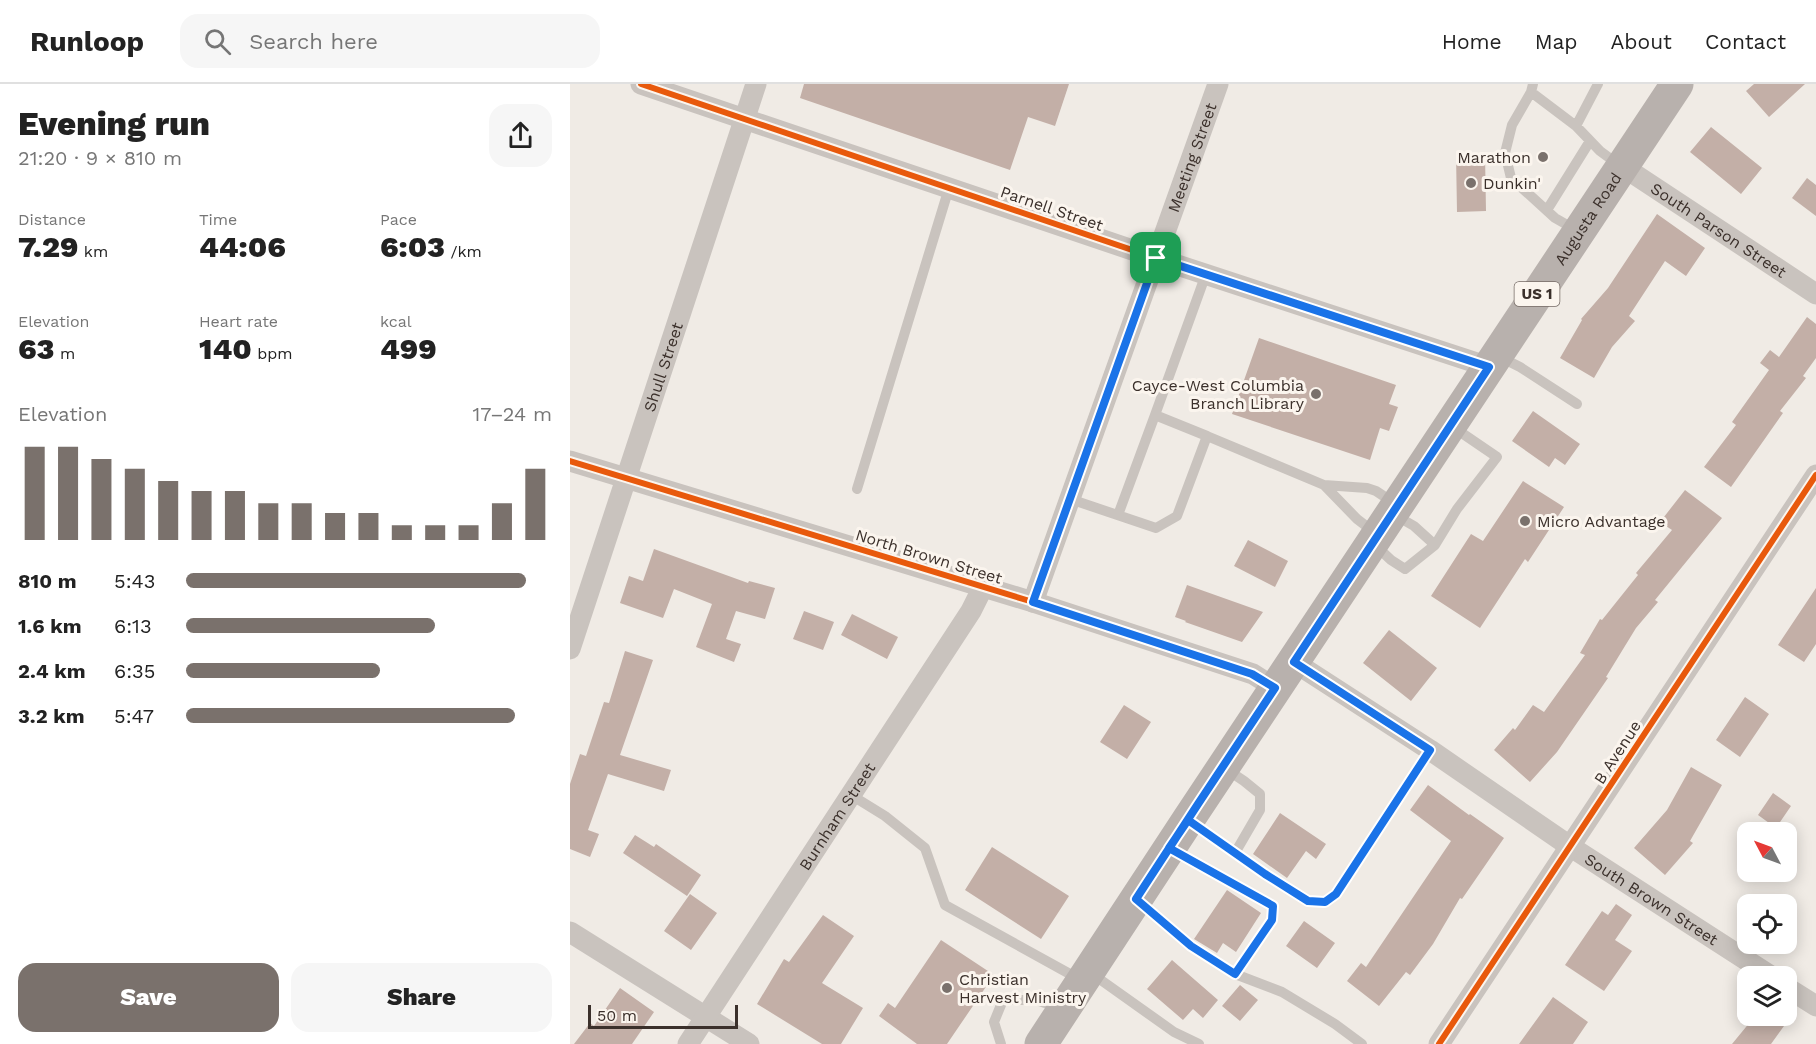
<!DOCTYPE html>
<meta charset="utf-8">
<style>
body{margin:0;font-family:"Work Sans",sans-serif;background:#f6f6f6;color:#222;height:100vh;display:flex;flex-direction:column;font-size:22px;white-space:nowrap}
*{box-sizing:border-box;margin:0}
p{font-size:20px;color:#767676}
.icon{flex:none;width:33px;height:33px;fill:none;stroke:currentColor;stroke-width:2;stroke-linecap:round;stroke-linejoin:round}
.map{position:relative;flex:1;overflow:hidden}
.details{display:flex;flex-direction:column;background:#fff;width:570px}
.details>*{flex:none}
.needle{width:39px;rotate:311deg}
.fabs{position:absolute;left:1167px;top:738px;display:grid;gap:12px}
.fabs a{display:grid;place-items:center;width:60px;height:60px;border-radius:12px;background:#fff;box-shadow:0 3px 15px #0003;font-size:30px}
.scale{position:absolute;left:18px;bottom:15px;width:150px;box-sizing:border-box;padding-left:6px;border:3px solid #3b302b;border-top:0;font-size:16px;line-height:21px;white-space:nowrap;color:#3b302b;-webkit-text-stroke:4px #fbf5ee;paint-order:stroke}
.pin{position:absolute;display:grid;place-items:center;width:51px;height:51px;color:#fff;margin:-26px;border-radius:12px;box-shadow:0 3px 9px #0006}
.round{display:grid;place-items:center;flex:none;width:63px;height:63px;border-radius:18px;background:#f6f6f6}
.headline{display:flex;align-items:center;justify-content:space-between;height:102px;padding:0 18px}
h1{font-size:33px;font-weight:800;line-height:45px}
.figures{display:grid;grid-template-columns:repeat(3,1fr);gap:9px;height:102px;padding:6px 18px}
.figures div{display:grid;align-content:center}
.figures b{font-size:30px;font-weight:800}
.figures small{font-size:16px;font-weight:400}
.figures p{font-size:16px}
.chart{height:168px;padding:12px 18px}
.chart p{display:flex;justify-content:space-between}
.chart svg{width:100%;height:108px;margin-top:6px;stroke:#7a716c;stroke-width:6}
.action{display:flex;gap:12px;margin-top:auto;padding:12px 18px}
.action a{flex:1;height:69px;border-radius:18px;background:#7a716c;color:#fff;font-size:24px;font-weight:800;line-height:69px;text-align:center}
.action a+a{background:#f6f6f6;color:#222}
ul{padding:0 18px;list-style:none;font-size:20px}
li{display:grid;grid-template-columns:96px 72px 1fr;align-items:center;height:45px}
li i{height:15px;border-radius:8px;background:#7a716c}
header{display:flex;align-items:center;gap:36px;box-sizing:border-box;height:84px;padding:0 30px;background:#fff;border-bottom:2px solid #e0e0e0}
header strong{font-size:28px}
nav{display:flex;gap:33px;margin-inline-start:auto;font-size:21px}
.search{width:420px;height:54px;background:#f6f6f6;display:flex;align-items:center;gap:15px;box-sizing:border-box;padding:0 21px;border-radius:18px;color:#767676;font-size:22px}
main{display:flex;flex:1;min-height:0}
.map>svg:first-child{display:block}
</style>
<header>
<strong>Runloop</strong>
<div class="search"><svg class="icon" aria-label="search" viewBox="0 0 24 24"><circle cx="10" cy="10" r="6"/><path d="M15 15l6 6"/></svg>Search here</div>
<nav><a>Home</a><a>Map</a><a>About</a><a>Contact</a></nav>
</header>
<main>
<section class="details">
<div class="headline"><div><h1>Evening run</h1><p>21:20 · 9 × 810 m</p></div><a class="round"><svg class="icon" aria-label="share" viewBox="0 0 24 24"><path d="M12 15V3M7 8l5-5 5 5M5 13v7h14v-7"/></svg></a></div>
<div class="figures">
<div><p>Distance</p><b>7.29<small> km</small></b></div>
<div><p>Time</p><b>44:06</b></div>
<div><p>Pace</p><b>6:03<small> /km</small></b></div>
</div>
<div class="figures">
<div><p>Elevation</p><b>63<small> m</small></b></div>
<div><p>Heart rate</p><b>140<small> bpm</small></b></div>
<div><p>kcal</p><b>499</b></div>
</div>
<div class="chart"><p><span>Elevation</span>17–24 m</p>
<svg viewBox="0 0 160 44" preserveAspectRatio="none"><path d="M5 44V6M15 44V6M25 44V11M35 44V15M45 44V20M55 44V24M65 44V24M75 44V29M85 44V29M95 44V33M105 44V33M115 44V38M125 44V38M135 44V38M145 44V29M155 44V15"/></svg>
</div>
<ul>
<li><b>810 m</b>5:43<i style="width:93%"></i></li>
<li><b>1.6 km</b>6:13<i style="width:68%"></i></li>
<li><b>2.4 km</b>6:35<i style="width:53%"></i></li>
<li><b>3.2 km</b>5:47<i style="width:90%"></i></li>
</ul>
<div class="action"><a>Save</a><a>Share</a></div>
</section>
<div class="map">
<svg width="1246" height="960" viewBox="0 0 1246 960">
<rect width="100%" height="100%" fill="#f0ebe5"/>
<path fill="#c3afa7" d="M 234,0 L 499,0 L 485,42 L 458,33 L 440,86 L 230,14 Z
M 1184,0 L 1235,0 L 1199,33 L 1176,7 Z
M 1141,43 L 1192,84 L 1171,110 L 1120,68 Z
M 886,70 L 915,70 L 916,127 L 887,128 Z
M 1237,94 L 1246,101 L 1246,132 L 1222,114 Z
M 1087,130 L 1135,164 L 1116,192 L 1095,177 L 1059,232 L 1065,237 L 1042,263 L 1024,294 L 990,274 L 1012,236 L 1011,235 L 1038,204 Z
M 1237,233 L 1246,240 L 1246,274 L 1233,292 L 1236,294 L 1210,327 L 1213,329 L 1161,403 L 1134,383 L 1166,341 L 1162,338 L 1199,286 L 1190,279 L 1200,266 L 1209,273 Z
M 689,254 L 826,301 L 819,320 L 828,323 L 819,347 L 810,344 L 800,376 L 662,330 Z
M 963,327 L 1010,360 L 995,381 L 985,374 L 979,383 L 942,357 Z
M 953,397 L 994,423 L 958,478 L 955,475 L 910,544 L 861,512 L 901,450 L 913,457 Z
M 1115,406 L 1152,434 L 1085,516 L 1088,518 L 1066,544 L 1036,593 L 1038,594 L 987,668 L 960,698 L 924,666 L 943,644 L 945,646 L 963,621 L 974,628 L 1015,571 L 1010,569 L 1030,535 L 1032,536 L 1068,491 L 1066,489 L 1102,446 L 1090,438 Z
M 678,456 L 718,477 L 705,503 L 664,482 Z
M 84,465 L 178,499 L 179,497 L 205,504 L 195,535 L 166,527 L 156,555 L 171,560 L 164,578 L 126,563 L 142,520 L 104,505 L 93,534 L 50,519 L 59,492 L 73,497 Z
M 617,501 L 693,528 L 672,558 L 615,538 L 616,537 L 605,533 Z
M 1246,504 L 1246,560 L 1234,578 L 1208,561 Z
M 234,527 L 264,538 L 253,566 L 223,555 Z
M 282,530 L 328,553 L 317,575 L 271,551 Z
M 819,546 L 867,584 L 841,617 L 793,579 Z
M 55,567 L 83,576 L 50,671 L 101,686 L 94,707 L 38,690 L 18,746 L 29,750 L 20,773 L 0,765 L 0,700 L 10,670 L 16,672 L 34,618 L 39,619 Z
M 1175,613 L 1199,630 L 1170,673 L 1146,656 Z
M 554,621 L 581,638 L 557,675 L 530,658 Z
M 1121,683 L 1152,701 L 1120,757 L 1123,759 L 1095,791 L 1064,764 L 1097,726 Z
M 858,701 L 899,731 L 900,730 L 934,754 L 892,815 L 890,814 L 863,860 L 840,891 L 836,888 L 809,922 L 777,897 L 791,879 L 796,883 L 881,757 L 840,726 Z
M 1203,709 L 1221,722 L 1206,744 L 1188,731 Z
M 710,729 L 756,760 L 746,775 L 736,767 L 717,794 L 683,770 Z
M 65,751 L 84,763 L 86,760 L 131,791 L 117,812 L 53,769 Z
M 422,763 L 499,812 L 471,855 L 395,806 Z
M 657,806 L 691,829 L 666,868 L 653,859 L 647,869 L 624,855 Z
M 120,810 L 147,829 L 121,866 L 94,847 Z
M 1046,820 L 1062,831 L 1045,856 L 1062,867 L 1034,907 L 995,881 L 1032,827 L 1038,831 Z
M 253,831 L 284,852 L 252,899 L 293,924 L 271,960 L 252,960 L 187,920 L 214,875 L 219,878 Z
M 734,837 L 765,859 L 747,884 L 716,862 Z
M 371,856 L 424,891 L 377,960 L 347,960 L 309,932 L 318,919 L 325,924 Z
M 602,876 L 648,916 L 633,934 L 623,925 L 613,936 L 577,905 Z
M 670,901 L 688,916 L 670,937 L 652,922 Z
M 50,904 L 84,928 L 62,960 L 4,960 L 20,939 L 24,942 Z
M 983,913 L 1018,938 L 1003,960 L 949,960 Z
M 1185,932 L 1201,932 L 1214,942 L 1201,960 L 1162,960 Z"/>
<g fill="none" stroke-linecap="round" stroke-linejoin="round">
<path stroke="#c9c3be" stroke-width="10" d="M 963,0 L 961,8 L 942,41 L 935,69 L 941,94 L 985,134 L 1006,146
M 961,8 L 1006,42 L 1030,67 L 1049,81
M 1006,42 L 1028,0
M 977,126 L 1020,57
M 636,190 L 585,331 L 637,352
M 930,273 L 950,283 L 1007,320
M 754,401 L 787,435 L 804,448
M 287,405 L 379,104
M 500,415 L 586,444 L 607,432 L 637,352 L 754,401 L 797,404 L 806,407 L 824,419
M 548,431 L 585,331
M 825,431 L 844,442 L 865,461 L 887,425 L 927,373 L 883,343
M 805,461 L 821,476 L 835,485 L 865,461
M 656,685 L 674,697 L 690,710 L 690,726 L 665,769
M 281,711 L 315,732 L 355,764 L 375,821 L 509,895
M 620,738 L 695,790 L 738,817 L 755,818 L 766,810 L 860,666
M 602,766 L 703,822 L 702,836 L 665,890
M 568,817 L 621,862 L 665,890 L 712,908 L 765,940 L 792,960
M 521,889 L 604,948 L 629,960
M 431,960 L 424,938 L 433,916 L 466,916 L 490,924"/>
<g stroke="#c9c3be" stroke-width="21">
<path d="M 71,0 L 586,174 L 919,283"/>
<path id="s1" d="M 1052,82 L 1246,210"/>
<path d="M 0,377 L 463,518 L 683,590 L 705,604"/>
<path id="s2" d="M 463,518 L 648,0"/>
<path id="s3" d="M 0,565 L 186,0"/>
<path id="s4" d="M 724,578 L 860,666 L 1001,763 L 1201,892"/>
<path d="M 0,848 L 179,960"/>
<path d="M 1216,903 L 1246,922"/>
<path id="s5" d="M 118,960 L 401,527 L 413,503"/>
<path d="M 869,960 L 1246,391"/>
</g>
<path stroke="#b8b1ad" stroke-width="33" id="s6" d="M 471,960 L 618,736 L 1107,0"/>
<g stroke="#fbf5ee" stroke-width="10">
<path id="cycleway" d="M 71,0 L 586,174 L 919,283
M 0,377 L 463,518 L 683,590 L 705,604
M 869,960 L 1246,391"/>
</g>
<use href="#cycleway" stroke="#e8590c" stroke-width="6"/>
</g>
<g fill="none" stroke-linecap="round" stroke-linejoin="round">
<g stroke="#fff" stroke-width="12">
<path id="route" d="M 586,174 L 463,518 L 682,590 L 705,604 L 628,720 L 566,815 L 621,862 L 665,890 L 702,836 L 703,822 L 599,764 L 618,736 L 695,790 L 738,817 L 755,818 L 766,810 L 860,666 L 724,578 L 919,283 L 586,174"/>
</g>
<use href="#route" stroke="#1a73e8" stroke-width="8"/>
</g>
<g fill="#7a716c" stroke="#fbf5ee" stroke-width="2">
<circle cx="973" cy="73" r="6"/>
<circle cx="901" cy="99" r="6"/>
<circle cx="746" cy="310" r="6"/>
<circle cx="955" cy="437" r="6"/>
<circle cx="377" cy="904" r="6"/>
</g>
<g text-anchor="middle" stroke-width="6" stroke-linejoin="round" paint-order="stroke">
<rect fill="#fbf5ee" stroke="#756b66" stroke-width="1.5" x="944.5" y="198" width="45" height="24" rx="4.5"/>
<g font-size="15" font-weight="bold" fill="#3b302b">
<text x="967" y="215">US 1</text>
</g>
<g font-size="16" fill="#3b302b" stroke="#fbf5ee">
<text dy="6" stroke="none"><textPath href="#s2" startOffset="472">Meeting Street</textPath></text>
<text transform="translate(482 124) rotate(19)" y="6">Parnell Street</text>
<text dy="6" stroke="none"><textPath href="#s6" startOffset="990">Augusta Road</textPath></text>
<text dy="6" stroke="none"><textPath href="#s1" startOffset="116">South Parson Street</textPath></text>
<text dy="6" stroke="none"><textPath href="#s3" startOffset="297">Shull Street</textPath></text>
<text transform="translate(359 472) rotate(17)" y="6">North Brown Street</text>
<text transform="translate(1047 668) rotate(-57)" y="6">B Avenue</text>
<text dy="6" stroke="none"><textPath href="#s5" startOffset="272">Burnham Street</textPath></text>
<text dy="6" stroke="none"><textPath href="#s4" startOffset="429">South Brown Street</textPath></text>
</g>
<g font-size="16" fill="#3b302b" stroke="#fbf5ee" text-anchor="start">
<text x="961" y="79" text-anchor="end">Marathon</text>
<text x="913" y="105">Dunkin'</text>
<text x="734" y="307" text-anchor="end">Cayce-West Columbia<tspan x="734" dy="18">Branch Library</tspan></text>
<text x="967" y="443">Micro Advantage</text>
<text x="389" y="901">Christian<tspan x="389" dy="18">Harvest Ministry</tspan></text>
</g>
</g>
</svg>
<div class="fabs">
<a><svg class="needle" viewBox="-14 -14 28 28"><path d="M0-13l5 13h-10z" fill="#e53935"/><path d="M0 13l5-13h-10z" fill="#767676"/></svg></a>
<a><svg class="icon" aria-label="locate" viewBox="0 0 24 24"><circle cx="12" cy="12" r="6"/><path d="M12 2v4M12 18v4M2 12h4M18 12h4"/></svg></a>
<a><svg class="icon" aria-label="layers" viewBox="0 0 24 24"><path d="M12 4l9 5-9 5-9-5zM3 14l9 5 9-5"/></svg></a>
</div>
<div class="scale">50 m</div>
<div class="pin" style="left:586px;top:174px;background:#1e9e55"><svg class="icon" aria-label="arrive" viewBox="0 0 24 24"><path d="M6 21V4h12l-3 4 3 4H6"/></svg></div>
</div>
</main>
